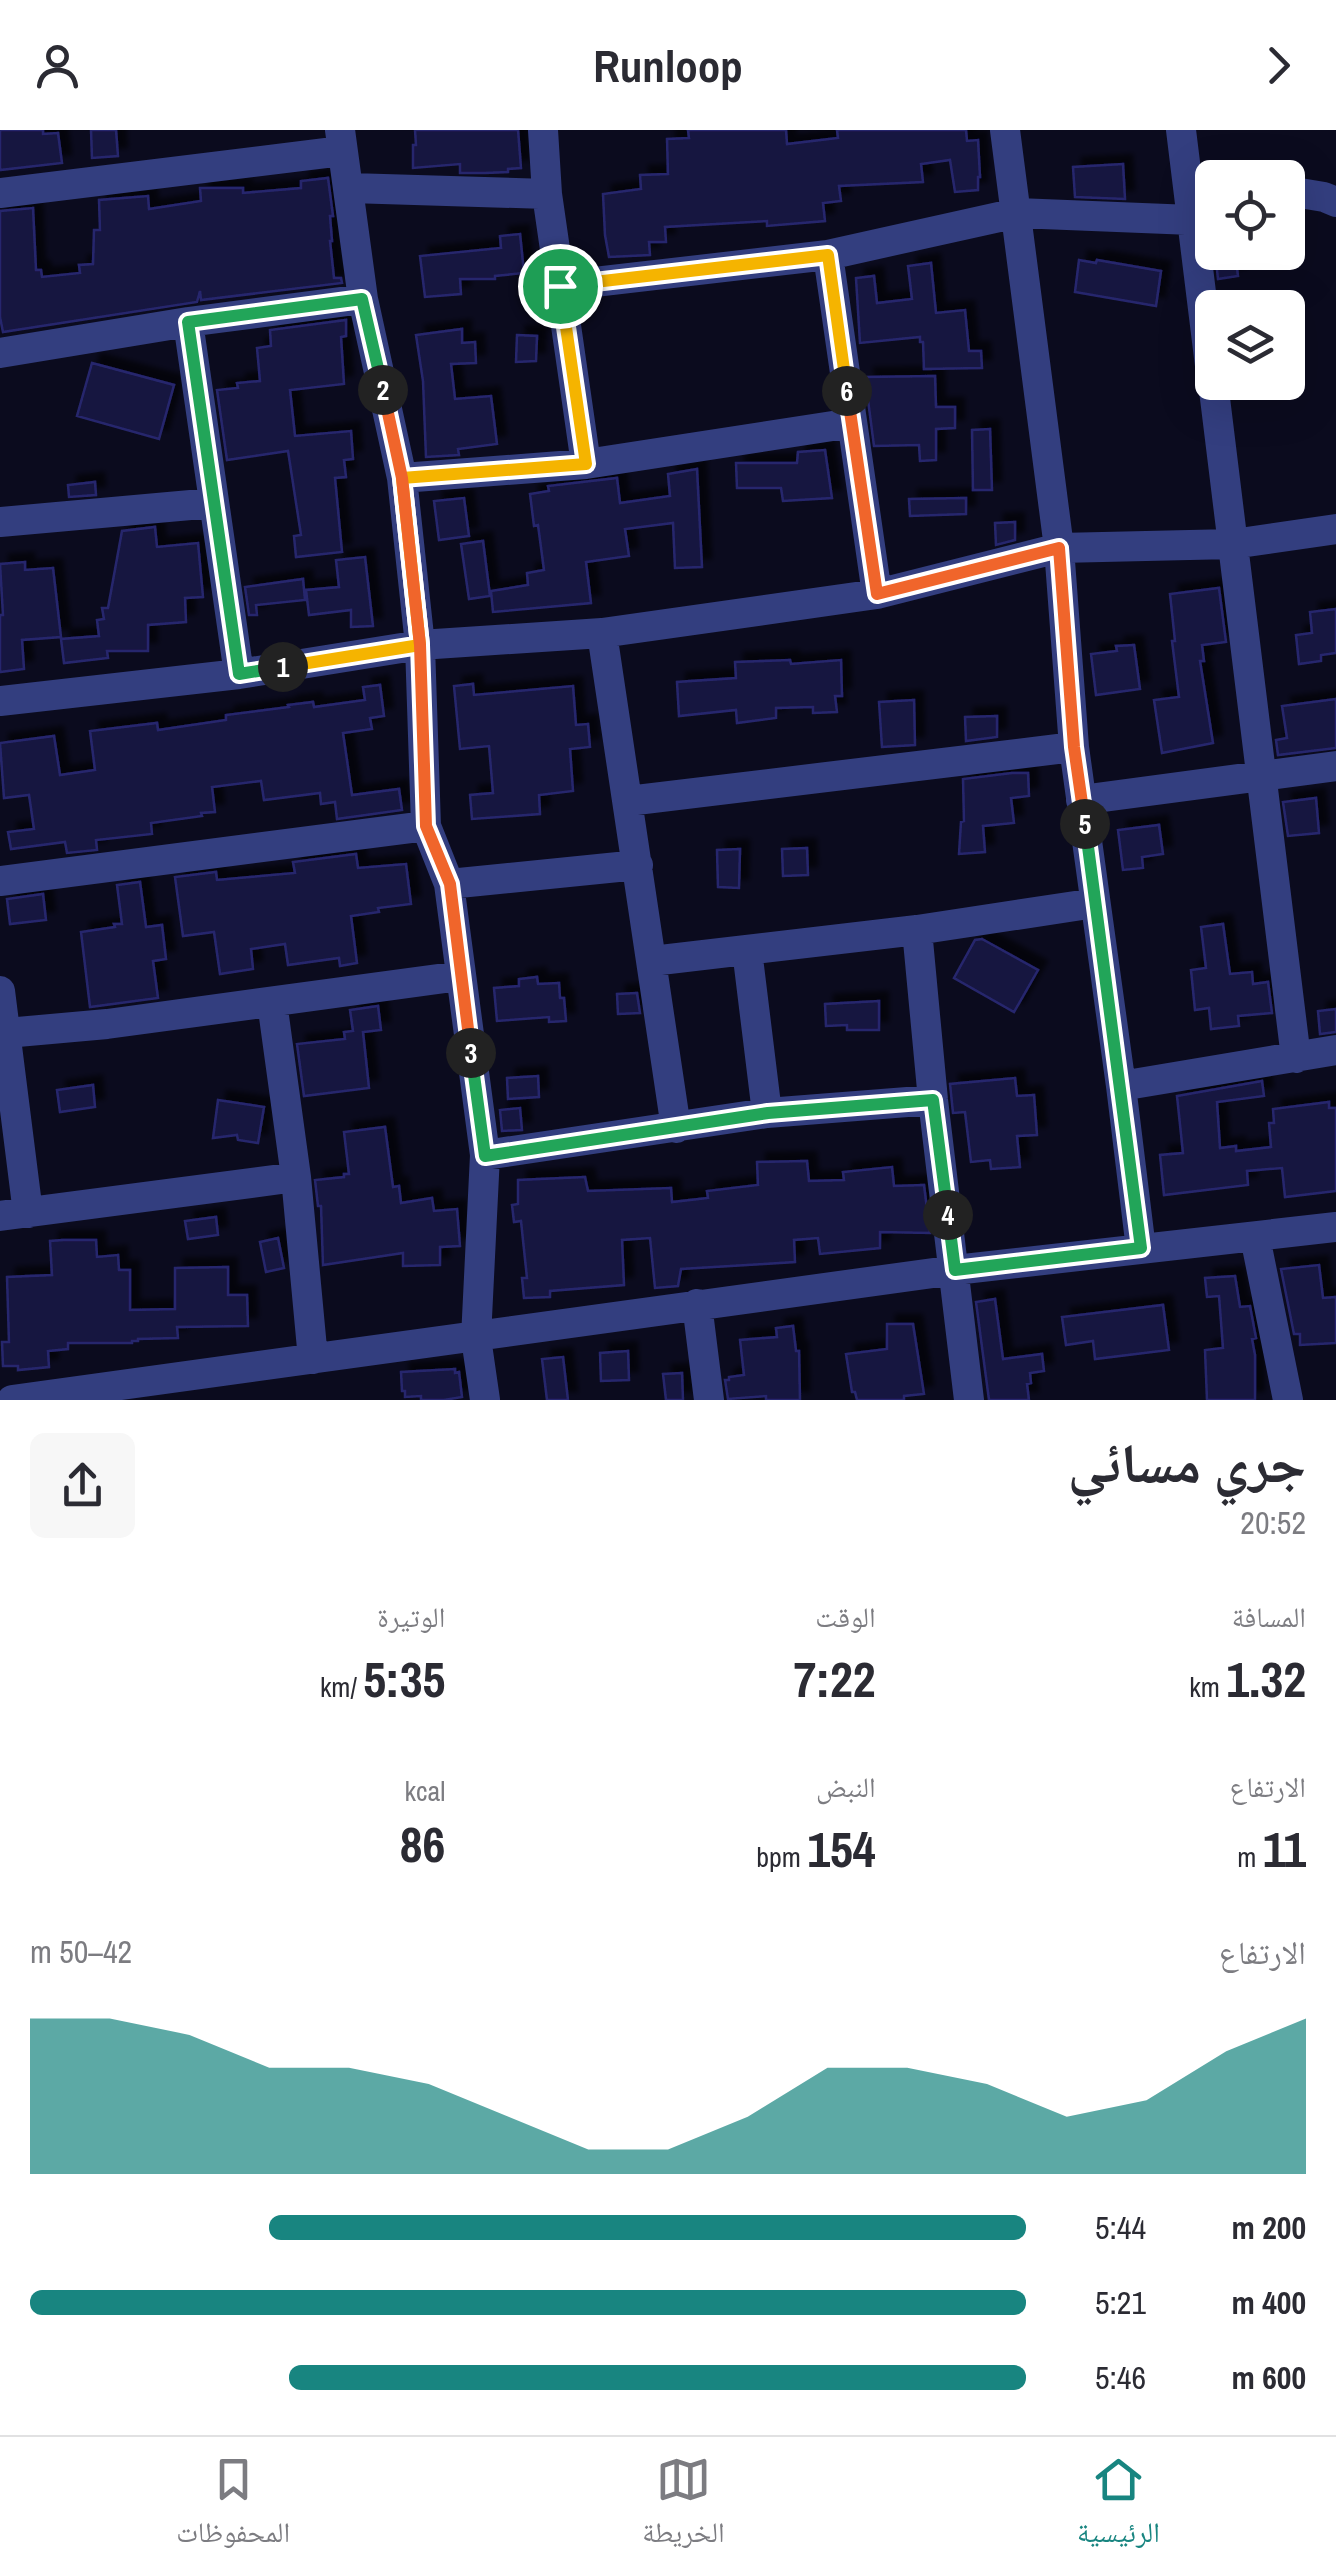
<!DOCTYPE html>
<html lang="ar">
<meta charset="utf-8">
<style>
body{margin:0;font-family:"Archivo Narrow","Noto Naskh Arabic",sans-serif;background:#f7f7f7;color:#2b2b33;direction:rtl;height:100vh;display:flex;flex-direction:column;font-size:38px;white-space:nowrap}
*{box-sizing:border-box;margin:0}
p{font-size:32px;color:#7c7c81}
.icon{flex:none;width:55px;height:55px;fill:none;stroke:currentColor;stroke-width:2;stroke-linecap:round;stroke-linejoin:round}
.map{position:relative;height:1270px;overflow:hidden;direction:ltr}
.sheet{display:flex;flex-direction:column;background:#fff;flex:1}
.sheet>*{flex:none}
.controls{position:absolute;left:1195px;top:30px;display:grid;gap:20px}
.controls a{display:grid;place-items:center;width:110px;height:110px;border-radius:15px;background:#fff;box-shadow:0 10px 40px #0002;font-size:50px}
.pin{position:absolute;display:grid;place-items:center;width:85px;height:85px;color:#fff;margin:-42px;border:5px solid #fff;border-radius:50%;box-shadow:0 2px 10px #0007}
.km{position:absolute;width:50px;height:50px;margin:-25px;border-radius:50%;background:#222;color:#fff;font-size:28px;line-height:50px;text-align:center}
.round{display:grid;place-items:center;flex:none;width:105px;height:105px;border-radius:15px;background:#f7f7f7}
.overview{display:flex;align-items:center;justify-content:space-between;height:170px;padding:0 30px}
h1{font-size:55px;font-weight:700;line-height:75px}
.metrics{display:grid;grid-template-columns:repeat(3,1fr);gap:15px;height:170px;padding:10px 30px}
.metrics div{display:grid;align-content:center}
.metrics b{font-size:50px;font-weight:700}
.metrics small{font-size:28px;font-weight:400}
.metrics p{font-size:28px}
.chart{height:280px;padding:20px 30px}
.chart p{display:flex;justify-content:space-between}
.chart svg{width:100%;height:180px;margin-top:10px;fill:#188580;opacity:.7}
ul{padding:0 30px;list-style:none;font-size:32px}
li{display:grid;grid-template-columns:160px 120px 1fr;align-items:center;height:75px}
li i{height:25px;border-radius:12px;background:#188580}
header{display:flex;justify-content:space-between;align-items:center;height:130px;padding:0 30px;background:#fff;font-size:45px;font-weight:700}
.dock{display:flex;justify-content:space-around;align-items:center;height:140px;border-top:2px solid #e1e1e2;background:#fff;font-size:28px;color:#7c7c81}
.dock a{display:grid;justify-items:center;gap:5px}
.dock .selected{color:#188580}
.map>svg:first-child{display:block}
</style>
<header><svg class="icon" aria-label="forward" viewBox="0 0 24 24"><path d="M9 5l7 7-7 7"/></svg>Runloop<svg class="icon" aria-label="person" viewBox="0 0 24 24"><circle cx="12" cy="8" r="4"/><path d="M4 21q1-7 8-7t8 7"/></svg></header>
<div class="map">
<svg width="1336" height="1270" viewBox="0 0 1336 1270">
<defs>
<filter id="shadow"><feDropShadow dx="9" dy="-9" stdDeviation="2.5" flood-color="#0009"/></filter>
</defs>
<rect width="100%" height="100%" fill="#0b0b1e"/>
<path fill="#171640" stroke="#27276d" stroke-width="2.5" filter="url(#shadow)" d="M 0,0 L 43,0 L 43,4 L 58,3 L 62,33 L 0,40 Z
M 91,0 L 116,0 L 118,26 L 92,28 Z
M 415,0 L 518,0 L 521,38 L 508,39 L 508,42 L 485,43 L 460,43 L 460,34 L 413,38 L 413,15 L 416,15 Z
M 688,0 L 786,0 L 787,14 L 838,8 L 837,0 L 966,0 L 967,11 L 978,10 L 980,47 L 978,47 L 978,60 L 955,62 L 950,30 L 921,34 L 923,52 L 839,56 L 841,71 L 823,73 L 825,91 L 767,96 L 767,91 L 665,97 L 666,112 L 649,112 L 650,125 L 609,127 L 605,105 L 603,64 L 641,59 L 640,45 L 668,44 L 667,9 L 689,8 Z
M 1123,34 L 1125,69 L 1075,67 L 1073,37 Z
M 328,48 L 333,86 L 330,86 L 332,111 L 330,111 L 334,148 L 341,148 L 342,153 L 201,170 L 200,161 L 197,172 L 3,202 L 0,187 L 0,81 L 33,78 L 36,140 L 41,140 L 42,147 L 80,143 L 79,135 L 93,134 L 94,100 L 100,100 L 99,70 L 148,66 L 149,79 L 201,71 L 200,58 L 243,58 L 243,63 L 301,58 L 301,51 Z
M 520,104 L 524,143 L 495,146 L 495,149 L 460,149 L 461,164 L 425,167 L 420,126 L 501,118 L 500,106 Z
M 1215,122 L 1235,122 L 1238,146 L 1218,149 Z
M 1079,130 L 1096,133 L 1097,130 L 1161,141 L 1156,176 L 1075,162 Z
M 931,133 L 936,183 L 965,180 L 969,221 L 981,221 L 982,238 L 924,239 L 923,212 L 920,212 L 920,207 L 860,213 L 856,148 L 874,146 L 877,173 L 912,169 L 908,136 Z
M 346,190 L 346,206 L 341,207 L 344,254 L 290,260 L 295,306 L 351,301 L 353,329 L 344,330 L 346,347 L 335,348 L 342,422 L 296,427 L 294,406 L 301,405 L 288,321 L 227,330 L 217,260 L 238,258 L 237,253 L 260,251 L 257,218 L 271,216 L 270,200 Z
M 462,199 L 462,213 L 475,212 L 476,233 L 451,234 L 455,269 L 491,266 L 497,314 L 458,319 L 459,325 L 426,327 L 423,251 L 416,205 Z
M 517,205 L 537,206 L 536,231 L 516,232 Z
M 92,233 L 174,255 L 159,309 L 77,286 Z
M 935,246 L 936,277 L 955,277 L 955,298 L 936,299 L 936,330 L 920,331 L 919,315 L 874,316 L 865,247 Z
M 990,299 L 992,360 L 973,360 L 972,300 Z
M 825,320 L 832,368 L 783,371 L 781,358 L 737,358 L 736,333 L 797,333 L 798,322 Z
M 697,339 L 702,437 L 675,438 L 673,393 L 625,399 L 629,426 L 586,432 L 591,473 L 493,482 L 491,461 L 528,455 L 527,443 L 544,440 L 538,395 L 534,396 L 530,364 L 549,361 L 548,356 L 617,348 L 620,373 L 670,366 L 668,344 Z
M 95,352 L 96,365 L 69,367 L 68,355 Z
M 464,368 L 469,406 L 439,410 L 434,371 Z
M 966,368 L 966,384 L 910,386 L 909,369 Z
M 1015,392 L 1015,410 L 996,415 L 995,393 Z
M 155,397 L 157,417 L 198,413 L 203,467 L 185,468 L 186,492 L 148,495 L 148,521 L 107,521 L 108,528 L 64,533 L 61,509 L 99,506 L 97,490 L 104,489 L 102,478 L 108,478 L 122,401 Z
M 483,411 L 490,466 L 469,469 L 461,414 Z
M 365,427 L 373,496 L 351,497 L 351,480 L 309,485 L 306,460 L 339,457 L 336,430 Z
M 25,432 L 25,440 L 53,438 L 61,507 L 22,510 L 24,539 L 0,542 L 0,485 L 3,485 L 0,434 Z
M 303,449 L 305,470 L 256,475 L 257,485 L 249,485 L 245,457 Z
M 1219,458 L 1226,512 L 1202,515 L 1204,531 L 1200,531 L 1213,613 L 1162,623 L 1154,570 L 1179,567 L 1172,511 L 1175,511 L 1170,464 Z
M 1336,479 L 1336,523 L 1321,525 L 1321,531 L 1299,534 L 1296,505 L 1312,503 L 1310,482 Z
M 1134,515 L 1140,559 L 1096,565 L 1091,524 L 1117,521 L 1116,516 Z
M 790,530 L 791,534 L 841,530 L 842,566 L 835,566 L 837,582 L 813,583 L 813,577 L 776,578 L 776,588 L 737,593 L 736,580 L 679,586 L 677,552 L 736,548 L 735,532 Z
M 473,554 L 474,565 L 573,556 L 576,595 L 588,594 L 590,617 L 570,619 L 573,661 L 539,665 L 540,684 L 472,689 L 470,665 L 493,663 L 489,616 L 460,619 L 454,556 Z
M 380,555 L 384,586 L 370,588 L 372,599 L 343,603 L 352,665 L 399,659 L 402,680 L 337,689 L 335,672 L 321,674 L 320,663 L 264,670 L 261,651 L 212,657 L 215,682 L 201,683 L 202,686 L 151,693 L 152,704 L 96,710 L 97,720 L 67,723 L 65,712 L 11,719 L 8,702 L 34,699 L 29,665 L 4,668 L 0,613 L 54,606 L 60,645 L 95,640 L 90,601 L 157,593 L 158,600 L 226,590 L 226,585 L 289,577 L 288,575 L 313,572 L 314,577 L 365,570 L 363,557 Z
M 1336,569 L 1336,618 L 1278,625 L 1276,610 L 1287,608 L 1282,576 Z
M 914,570 L 915,615 L 882,617 L 879,572 Z
M 997,586 L 997,607 L 966,611 L 965,587 Z
M 1012,643 L 1028,643 L 1029,666 L 1011,668 L 1014,693 L 983,696 L 985,722 L 959,724 L 961,692 L 964,691 L 963,649 Z
M 1316,668 L 1319,703 L 1288,706 L 1283,672 Z
M 1159,695 L 1163,724 L 1142,727 L 1143,738 L 1123,740 L 1118,700 Z
M 807,718 L 808,745 L 783,746 L 782,719 Z
M 740,719 L 739,758 L 718,757 L 717,720 Z
M 356,724 L 358,738 L 406,734 L 411,774 L 378,778 L 379,782 L 351,786 L 357,833 L 340,836 L 339,828 L 288,835 L 285,814 L 251,819 L 253,839 L 220,844 L 214,802 L 183,806 L 175,747 L 216,742 L 217,750 L 295,743 L 293,732 Z
M 140,752 L 146,797 L 162,795 L 166,829 L 153,831 L 158,868 L 90,877 L 81,802 L 115,797 L 114,794 L 122,794 L 117,755 Z
M 43,764 L 46,790 L 10,794 L 7,769 Z
M 1223,794 L 1230,844 L 1252,842 L 1253,854 L 1268,852 L 1272,883 L 1238,886 L 1239,896 L 1211,899 L 1209,878 L 1195,880 L 1191,840 L 1206,838 L 1201,797 Z
M 982,809 L 1038,840 L 1014,882 L 954,848 L 975,810 Z
M 537,847 L 538,854 L 559,853 L 560,868 L 564,868 L 566,891 L 549,892 L 549,887 L 497,891 L 494,858 L 519,856 L 519,849 Z
M 637,863 L 640,883 L 618,884 L 617,864 Z
M 879,871 L 879,900 L 847,900 L 847,895 L 826,896 L 825,874 Z
M 378,876 L 381,900 L 363,902 L 369,958 L 304,966 L 297,914 L 345,909 L 344,902 L 353,901 L 350,880 Z
M 1336,879 L 1336,902 L 1320,904 L 1318,881 Z
M 538,946 L 539,967 L 508,969 L 507,948 Z
M 1015,948 L 1017,966 L 1034,965 L 1037,1005 L 1017,1006 L 1020,1037 L 991,1039 L 990,1030 L 971,1032 L 965,982 L 953,983 L 950,954 Z
M 1262,951 L 1264,966 L 1217,972 L 1220,1018 L 1236,1016 L 1236,1021 L 1271,1017 L 1269,993 L 1274,993 L 1273,979 L 1329,972 L 1329,978 L 1336,978 L 1336,1061 L 1285,1067 L 1282,1038 L 1247,1041 L 1248,1055 L 1164,1065 L 1160,1025 L 1183,1023 L 1177,966 Z
M 93,955 L 95,977 L 60,982 L 57,960 Z
M 218,970 L 264,977 L 258,1013 L 238,1010 L 237,1005 L 213,1008 Z
M 520,978 L 522,1000 L 502,1001 L 500,980 Z
M 385,997 L 393,1057 L 399,1056 L 401,1073 L 432,1068 L 434,1081 L 457,1079 L 460,1116 L 440,1117 L 440,1135 L 403,1136 L 403,1123 L 323,1135 L 321,1076 L 318,1076 L 315,1050 L 344,1047 L 344,1044 L 349,1044 L 344,1002 Z
M 807,1031 L 809,1051 L 844,1050 L 843,1042 L 892,1037 L 894,1056 L 924,1055 L 930,1103 L 880,1102 L 880,1118 L 820,1124 L 818,1108 L 794,1110 L 795,1132 L 681,1139 L 678,1156 L 655,1158 L 650,1108 L 622,1110 L 624,1155 L 550,1161 L 550,1167 L 524,1168 L 522,1148 L 527,1148 L 521,1091 L 514,1092 L 512,1075 L 518,1074 L 518,1050 L 585,1047 L 588,1061 L 671,1058 L 672,1072 L 708,1068 L 707,1061 L 758,1055 L 757,1032 Z
M 216,1087 L 218,1105 L 188,1109 L 185,1091 Z
M 278,1108 L 284,1138 L 266,1142 L 260,1112 Z
M 63,1110 L 96,1110 L 97,1127 L 118,1125 L 119,1140 L 130,1140 L 130,1180 L 175,1179 L 175,1138 L 228,1137 L 228,1165 L 247,1165 L 248,1196 L 177,1197 L 178,1208 L 138,1209 L 138,1211 L 132,1211 L 132,1213 L 68,1213 L 68,1219 L 48,1221 L 49,1237 L 18,1240 L 18,1236 L 3,1236 L 2,1212 L 9,1212 L 7,1147 L 52,1145 L 50,1111 Z
M 1319,1135 L 1323,1168 L 1336,1167 L 1336,1213 L 1300,1215 L 1300,1204 L 1294,1204 L 1281,1139 Z
M 1235,1146 L 1240,1177 L 1250,1176 L 1256,1208 L 1252,1209 L 1255,1225 L 1255,1270 L 1207,1270 L 1205,1220 L 1223,1218 L 1219,1166 L 1207,1167 L 1205,1148 Z
M 995,1169 L 1003,1229 L 1042,1224 L 1044,1241 L 1030,1243 L 1031,1253 L 1027,1254 L 1029,1270 L 989,1270 L 976,1172 Z
M 1163,1175 L 1169,1220 L 1095,1229 L 1093,1211 L 1066,1215 L 1062,1187 Z
M 887,1194 L 913,1194 L 924,1264 L 904,1266 L 904,1270 L 857,1270 L 855,1262 L 852,1262 L 846,1224 L 887,1219 Z
M 793,1196 L 796,1221 L 799,1221 L 800,1270 L 766,1270 L 766,1266 L 728,1269 L 725,1250 L 729,1250 L 729,1247 L 744,1245 L 740,1210 L 777,1207 L 776,1198 Z
M 628,1221 L 629,1250 L 601,1251 L 600,1223 Z
M 563,1227 L 568,1270 L 547,1270 L 542,1229 Z
M 455,1239 L 455,1243 L 459,1242 L 462,1267 L 444,1270 L 421,1270 L 421,1266 L 405,1267 L 405,1261 L 402,1261 L 401,1242 Z
M 682,1243 L 683,1270 L 666,1270 L 663,1244 Z"/>
<g fill="none" stroke-linecap="round" stroke-linejoin="round">
<path stroke="#333e7f" stroke-width="30" d="M 340,0 L 363,169 L 402,348 L 420,515 L 426,696 L 449,754 L 485,1025 L 476,1208 L 485,1270
M 543,0 L 547,64 L 586,334
M 1005,0 L 1059,418 L 1074,617 L 1121,956 L 1141,1119
M 1181,0 L 1212,252
M 350,58 L 547,64
M 1288,61 L 1324,67 L 1336,72
M 0,63 L 342,21
M 828,125 L 877,464
M 560,156 L 828,125 L 1017,83 L 1192,90
M 188,192 L 239,544
M 0,223 L 188,192 L 363,169
M 1213,252 L 1296,928
M 402,348 L 586,334 L 852,293
M 0,392 L 213,373
M 602,503 L 676,998
M 0,571 L 239,544 L 420,515 L 602,503 L 877,464 L 1059,418 L 1233,414 L 1336,399
M 1081,670 L 1336,636
M 628,671 L 1074,617
M 0,751 L 426,696
M 449,754 L 638,735
M 917,800 L 933,970 L 969,1270
M 747,820 L 767,983
M 652,831 L 917,800 L 1095,773
M 0,861 L 28,1083
M 272,872 L 296,1047 L 313,1229
M 6,903 L 107,894 L 460,846
M 1121,956 L 1336,920
M 485,1025 L 767,983 L 933,970
M 0,1086 L 296,1047
M 1255,1107 L 1288,1270
M 697,1174 L 709,1270
M 12,1270 L 955,1140 L 1336,1097"/>
</g>
<g fill="none" stroke-linecap="round" stroke-linejoin="round">
<g stroke="#fff" stroke-width="20">
<path id="split-1" d="M 283,537 L 420,515 L 402,348 L 586,334 L 560,156"/>
</g>
<g stroke="#fff" stroke-width="20">
<path id="split-2" d="M 283,537 L 239,544 L 188,192 L 362,169 L 383,260"/>
</g>
<g stroke="#fff" stroke-width="20">
<path id="split-3" d="M 383,260 L 402,348 L 420,515 L 426,696 L 450,754 L 471,923"/>
</g>
<g stroke="#fff" stroke-width="20">
<path id="split-4" d="M 471,923 L 485,1026 L 768,983 L 933,970 L 948,1085"/>
</g>
<g stroke="#fff" stroke-width="20">
<path id="split-5" d="M 948,1085 L 955,1140 L 1141,1118 L 1085,694"/>
</g>
<g stroke="#fff" stroke-width="20">
<path id="split-6" d="M 847,261 L 877,464 L 1059,418 L 1074,617 L 1085,694"/>
</g>
<g stroke="#fff" stroke-width="20">
<path id="split-7" d="M 560,156 L 828,125 L 847,261"/>
</g>
<use href="#split-1" stroke="#f5b400" stroke-width="12"/>
<use href="#split-2" stroke="#22a559" stroke-width="12"/>
<use href="#split-3" stroke="#f0652b" stroke-width="12"/>
<use href="#split-4" stroke="#22a559" stroke-width="12"/>
<use href="#split-5" stroke="#22a559" stroke-width="12"/>
<use href="#split-6" stroke="#f0652b" stroke-width="12"/>
<use href="#split-7" stroke="#f5b400" stroke-width="12"/>
</g>
</svg>
<div class="controls">
<a><svg class="icon" aria-label="locate" viewBox="0 0 24 24"><circle cx="12" cy="12" r="6"/><path d="M12 2v4M12 18v4M2 12h4M18 12h4"/></svg></a>
<a><svg class="icon" aria-label="layers" viewBox="0 0 24 24"><path d="M12 4l9 5-9 5-9-5zM3 14l9 5 9-5"/></svg></a>
</div>
<div class="pin" style="left:560px;top:156px;background:#1e9e55"><svg class="icon" aria-label="arrive" viewBox="0 0 24 24"><path d="M6 21V4h12l-3 4 3 4H6"/></svg></div>
<b class="km" style="left:283px;top:537px">1</b>
<b class="km" style="left:383px;top:260px">2</b>
<b class="km" style="left:471px;top:923px">3</b>
<b class="km" style="left:948px;top:1085px">4</b>
<b class="km" style="left:1085px;top:694px">5</b>
<b class="km" style="left:847px;top:261px">6</b>
</div>
<section class="sheet">
<div class="overview"><div><h1>جري مسائي</h1><p>20:52</p></div><a class="round"><svg class="icon" aria-label="share" viewBox="0 0 24 24"><path d="M12 15V3M7 8l5-5 5 5M5 13v7h14v-7"/></svg></a></div>
<div class="metrics">
<div><p>المسافة</p><b>1.32<small> km</small></b></div>
<div><p>الوقت</p><b>7:22</b></div>
<div><p>الوتيرة</p><b>5:35<small> /km</small></b></div>
</div>
<div class="metrics">
<div><p>الارتفاع</p><b>11<small> m</small></b></div>
<div><p>النبض</p><b>154<small> bpm</small></b></div>
<div><p>kcal</p><b>86</b></div>
</div>
<div class="chart"><p><span>الارتفاع</span>42–50 m</p>
<svg viewBox="0 0 160 44" preserveAspectRatio="none"><path d="M0 44V6L10 6L20 10L30 18L40 18L50 22L60 30L70 38L80 38L90 30L100 18L110 18L120 22L130 30L140 26L150 14L160 6V44z"/></svg>
</div>
<ul>
<li><b>200 m</b>5:44<i style="width:76%"></i></li>
<li><b>400 m</b>5:21<i style="width:100%"></i></li>
<li><b>600 m</b>5:46<i style="width:74%"></i></li>
</ul>
</section>
<nav class="dock">
<a class="selected"><svg class="icon" aria-label="home" viewBox="0 0 24 24"><path d="M3 11l9-7 9 7M6 9v11h12V9"/></svg>الرئيسية</a>
<a><svg class="icon" aria-label="map" viewBox="0 0 24 24"><path d="M3 6l6-2 6 2 6-2v14l-6 2-6-2-6 2zM9 4v14M15 6v14"/></svg>الخريطة</a>
<a><svg class="icon" aria-label="saved" viewBox="0 0 24 24"><path d="M7 4h10v16l-5-4-5 4z"/></svg>المحفوظات</a>
</nav>
